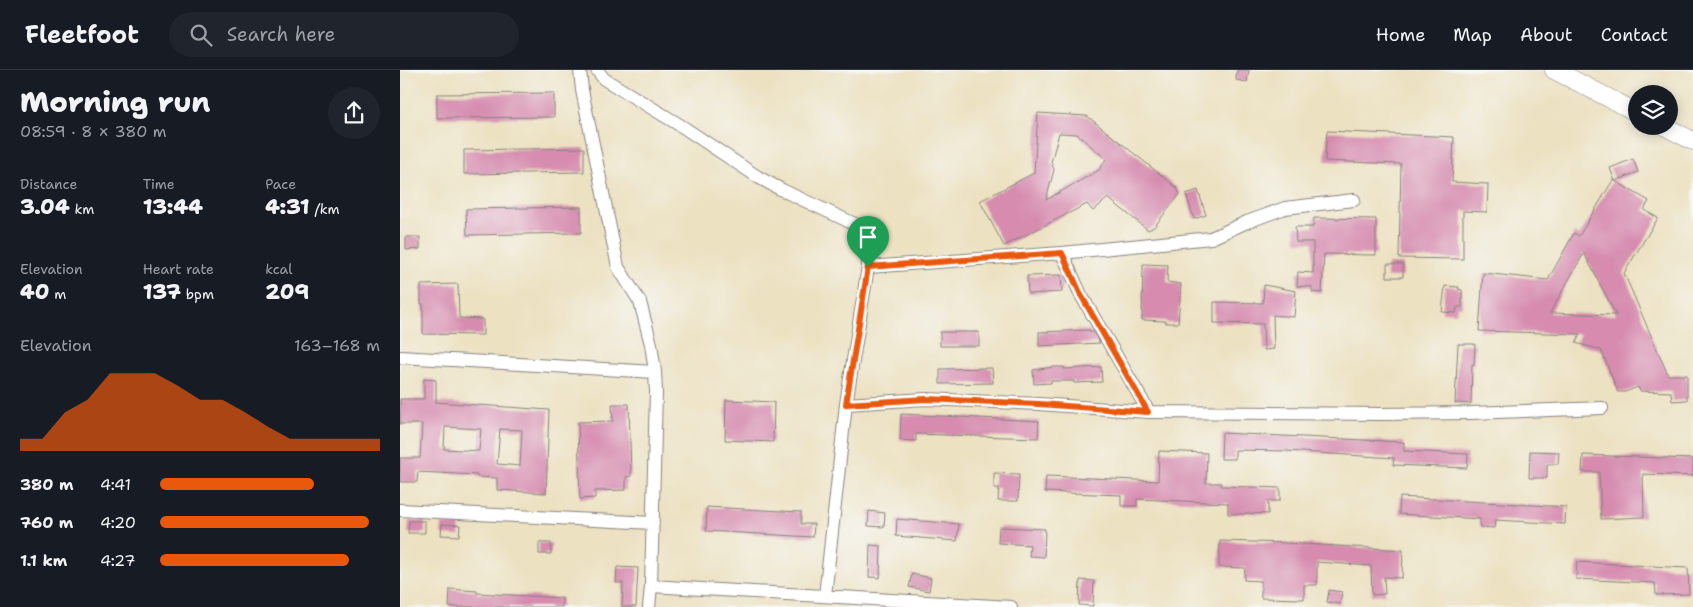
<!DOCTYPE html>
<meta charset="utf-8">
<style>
body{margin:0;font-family:"Shantell Sans",sans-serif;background:#20242c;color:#f1f3f6;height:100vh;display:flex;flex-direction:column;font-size:19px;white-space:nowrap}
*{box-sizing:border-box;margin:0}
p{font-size:16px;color:#9ea1a6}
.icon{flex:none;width:28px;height:28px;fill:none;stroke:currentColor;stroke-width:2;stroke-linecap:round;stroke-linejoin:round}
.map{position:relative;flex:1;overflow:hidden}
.side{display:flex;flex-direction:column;background:#171b24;width:400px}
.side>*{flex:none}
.fabs{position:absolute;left:1228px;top:15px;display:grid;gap:10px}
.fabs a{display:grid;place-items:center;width:50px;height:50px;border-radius:50%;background:#171b24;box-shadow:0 2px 12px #0003;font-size:25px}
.pin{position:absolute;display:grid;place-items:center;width:42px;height:42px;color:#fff;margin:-51px -21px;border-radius:50% 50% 50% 0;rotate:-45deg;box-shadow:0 0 5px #0007}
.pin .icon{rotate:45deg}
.round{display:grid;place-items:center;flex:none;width:52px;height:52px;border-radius:26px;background:#20242c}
.headline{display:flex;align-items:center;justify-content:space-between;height:85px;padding:0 20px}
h1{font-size:28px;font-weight:800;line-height:38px}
.stats{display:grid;grid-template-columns:repeat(3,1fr);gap:8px;height:85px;padding:5px 20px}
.stats div{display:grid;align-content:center}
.stats b{font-size:21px;font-weight:800}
.stats small{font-size:14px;font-weight:400}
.stats p{font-size:14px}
.chart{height:140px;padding:10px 20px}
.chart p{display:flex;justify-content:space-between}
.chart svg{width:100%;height:90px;margin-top:5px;fill:#ea580c;opacity:.7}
ul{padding:0 20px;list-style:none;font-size:16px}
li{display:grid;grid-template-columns:80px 60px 1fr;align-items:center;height:38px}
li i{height:12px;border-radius:6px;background:#ea580c}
header{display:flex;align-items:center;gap:30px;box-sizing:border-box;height:70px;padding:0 25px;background:#171b24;border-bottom:1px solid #363941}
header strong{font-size:24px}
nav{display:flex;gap:28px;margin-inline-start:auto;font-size:18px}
.search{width:350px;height:45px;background:#20242c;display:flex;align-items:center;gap:12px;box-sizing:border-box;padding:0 18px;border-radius:28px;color:#9ea1a6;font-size:19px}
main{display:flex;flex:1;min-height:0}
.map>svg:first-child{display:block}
</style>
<header>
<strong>Fleetfoot</strong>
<div class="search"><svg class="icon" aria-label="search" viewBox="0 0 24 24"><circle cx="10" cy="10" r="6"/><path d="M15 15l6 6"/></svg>Search here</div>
<nav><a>Home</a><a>Map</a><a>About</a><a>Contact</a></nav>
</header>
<main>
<section class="side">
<div class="headline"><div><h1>Morning run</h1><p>08:59 · 8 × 380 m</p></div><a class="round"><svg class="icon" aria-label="share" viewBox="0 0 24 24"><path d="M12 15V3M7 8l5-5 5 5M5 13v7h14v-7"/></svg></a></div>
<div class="stats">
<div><p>Distance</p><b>3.04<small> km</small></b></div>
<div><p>Time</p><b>13:44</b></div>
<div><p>Pace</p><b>4:31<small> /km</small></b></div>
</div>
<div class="stats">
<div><p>Elevation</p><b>40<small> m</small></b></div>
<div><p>Heart rate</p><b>137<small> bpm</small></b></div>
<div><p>kcal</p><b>209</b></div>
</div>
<div class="chart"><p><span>Elevation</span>163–168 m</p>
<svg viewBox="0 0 160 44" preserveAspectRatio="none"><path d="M0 44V38L10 38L20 25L30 19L40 6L50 6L60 6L70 12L80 19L90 19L100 25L110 32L120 38L130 38L140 38L150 38L160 38V44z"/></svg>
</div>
<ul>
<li><b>380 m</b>4:41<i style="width:70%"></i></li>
<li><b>760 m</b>4:20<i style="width:95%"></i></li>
<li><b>1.1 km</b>4:27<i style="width:86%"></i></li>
</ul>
</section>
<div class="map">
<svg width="1293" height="537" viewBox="0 0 1293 537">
<rect width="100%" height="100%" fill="#f6f6f2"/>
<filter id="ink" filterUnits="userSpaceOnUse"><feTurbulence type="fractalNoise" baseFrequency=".02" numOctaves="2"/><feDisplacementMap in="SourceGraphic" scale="10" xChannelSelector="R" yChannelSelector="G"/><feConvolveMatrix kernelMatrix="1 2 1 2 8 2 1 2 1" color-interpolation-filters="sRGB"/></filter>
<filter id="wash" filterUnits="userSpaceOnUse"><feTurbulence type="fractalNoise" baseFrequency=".0096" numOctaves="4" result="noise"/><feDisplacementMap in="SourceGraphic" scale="20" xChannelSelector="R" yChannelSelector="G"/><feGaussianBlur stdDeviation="1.12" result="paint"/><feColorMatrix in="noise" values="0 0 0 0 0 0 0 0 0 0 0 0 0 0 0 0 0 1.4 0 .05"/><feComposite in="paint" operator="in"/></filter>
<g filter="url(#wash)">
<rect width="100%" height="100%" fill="#ece1c1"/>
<g id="blocks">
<path fill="#d68baf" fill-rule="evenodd" d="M 837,0 L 849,0 L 847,12 L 836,10 Z
M 154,23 L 154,47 L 37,48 L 37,24 Z
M 638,43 L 687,46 L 776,117 L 780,124 L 754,157 L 748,160 L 708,128 L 693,141 L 687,134 L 604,176 L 580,131 L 634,103 ZM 659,63 L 677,64 L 706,89 L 699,100 L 646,130 L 654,100 L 651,92 Z
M 927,61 L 1054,67 L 1052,112 L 1088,114 L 1087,142 L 1063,141 L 1063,189 L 999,188 L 1001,94 L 925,91 Z
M 184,78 L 184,102 L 64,104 L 64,80 Z
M 1233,89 L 1238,102 L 1215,111 L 1249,131 L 1244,140 L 1258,148 L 1224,203 L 1268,305 L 1287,305 L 1287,330 L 1272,331 L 1271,322 L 1240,321 L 1238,317 L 1225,322 L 1218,322 L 1201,280 L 1176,273 L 1180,264 L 1079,261 L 1083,203 L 1148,210 L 1174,163 L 1179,166 L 1213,110 L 1215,111 L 1210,98 ZM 1184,183 L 1216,245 L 1150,243 Z
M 798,120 L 806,145 L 794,149 L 786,124 Z
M 181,137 L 181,163 L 67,165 L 66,139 Z
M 914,148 L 976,149 L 976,185 L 924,184 L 922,223 L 912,222 L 912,217 L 897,216 L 898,202 L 913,203 L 913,172 L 896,172 L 895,157 L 913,157 Z
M 6,167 L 20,167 L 20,179 L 6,180 Z
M 743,194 L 768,195 L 767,212 L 781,214 L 778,253 L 766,253 L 766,251 L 742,250 Z
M 987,194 L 1003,194 L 1003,207 L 987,207 Z
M 661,205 L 662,222 L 628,224 L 627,206 Z
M 58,214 L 59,248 L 83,249 L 83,265 L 23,264 L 23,234 L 21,234 L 21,215 Z
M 864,215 L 896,221 L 894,247 L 873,245 L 874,279 L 864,280 L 863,254 L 814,253 L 814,232 L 863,233 Z
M 1045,216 L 1059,217 L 1058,219 L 1062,220 L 1062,237 L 1057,237 L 1056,243 L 1042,242 Z
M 690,260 L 690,262 L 693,262 L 700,273 L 639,276 L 639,262 Z
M 540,262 L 579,262 L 579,276 L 540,276 Z
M 1058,274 L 1075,274 L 1074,295 L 1072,294 L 1071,334 L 1055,333 Z
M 653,297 L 664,297 L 664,299 L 701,297 L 702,312 L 674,313 L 674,311 L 651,311 L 651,313 L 634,314 L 633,300 Z
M 592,298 L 593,313 L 540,314 L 540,299 Z
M 24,309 L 36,310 L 36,332 L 149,340 L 146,423 L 97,420 L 97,408 L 77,407 L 77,405 L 18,402 L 17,412 L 0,412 L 0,388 L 20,388 L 22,354 L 0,354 L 0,329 L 24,329 ZM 45,357 L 81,359 L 79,381 L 44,379 ZM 100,359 L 122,360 L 120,396 L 97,394 Z
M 326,330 L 374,332 L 373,372 L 325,370 Z
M 212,334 L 229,334 L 231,406 L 226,407 L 226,420 L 195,421 L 195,428 L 180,429 L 178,352 L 213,351 Z
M 501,344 L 639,351 L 638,368 L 516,364 L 516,371 L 500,370 Z
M 822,363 L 1004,372 L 1004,381 L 1068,384 L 1067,398 L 993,395 L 994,388 L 886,381 L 835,380 L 835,389 L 821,389 Z
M 759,381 L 807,383 L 806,413 L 821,413 L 821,416 L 880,418 L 880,431 L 868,431 L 868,444 L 845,443 L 845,444 L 828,444 L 828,433 L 737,429 L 737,436 L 721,436 L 721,425 L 645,422 L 646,406 L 758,411 Z
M 1130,381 L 1159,382 L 1158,394 L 1147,394 L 1147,408 L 1129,408 Z
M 1183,385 L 1293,389 L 1293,406 L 1243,404 L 1244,447 L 1201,449 L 1199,402 L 1182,402 Z
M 594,403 L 619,404 L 618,431 L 598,431 L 599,418 L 594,418 Z
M 1000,427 L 1166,437 L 1165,454 L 1095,450 L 1094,458 L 1080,457 L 1080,449 L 999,444 Z
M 307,437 L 401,442 L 401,454 L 414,454 L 413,467 L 306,461 Z
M 469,441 L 485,443 L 484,457 L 468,456 Z
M 497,449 L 559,454 L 557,471 L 496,466 Z
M 9,451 L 25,451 L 25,463 L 8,463 Z
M 42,454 L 60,455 L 59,466 L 41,465 Z
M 599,457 L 645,459 L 644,487 L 629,486 L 630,475 L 598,473 Z
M 820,471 L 886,473 L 1003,480 L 1002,508 L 984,507 L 985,524 L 972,525 L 971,496 L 917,492 L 917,515 L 904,515 L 904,529 L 861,528 L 861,511 L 844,510 L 845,498 L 819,497 Z
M 139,473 L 151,473 L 151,484 L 139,484 Z
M 470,475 L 481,476 L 480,508 L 469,507 Z
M 1177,492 L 1288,498 L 1289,524 L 1256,525 L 1255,513 L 1176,509 Z
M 217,497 L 238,498 L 236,537 L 222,537 L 223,513 L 216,513 Z
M 512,504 L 531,508 L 529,521 L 509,517 Z
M 680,510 L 694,511 L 693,536 L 679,535 Z
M 50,519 L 77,521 L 77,523 L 162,528 L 162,537 L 49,537 Z
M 929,520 L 942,522 L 940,534 L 927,532 Z"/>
</g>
</g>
<g filter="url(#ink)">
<use href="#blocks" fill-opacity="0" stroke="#87827e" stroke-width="1"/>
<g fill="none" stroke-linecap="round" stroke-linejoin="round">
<g stroke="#87827e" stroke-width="14">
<path id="street" d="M 180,0 L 182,20 L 218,197 L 240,232 L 251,274 L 255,302 L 256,322 L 251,516 L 249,537
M 197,0 L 204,9 L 283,57 L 358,107 L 382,120 L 461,157 L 465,159 L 468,165 L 468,197 L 446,334 L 425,526
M 662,183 L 681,225 L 749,342
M 468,197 L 662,183 L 811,168 L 847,152 L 885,138 L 954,130
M 0,287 L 255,302
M 446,334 L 526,329 L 639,334 L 749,342 L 980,344 L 1071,343 L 1202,338
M 0,440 L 253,453
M 251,516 L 611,537"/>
</g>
<g stroke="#87827e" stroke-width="19">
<path id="secondary" d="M 1154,0 L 1236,42
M 1264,56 L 1293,71"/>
</g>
<use href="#street" stroke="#fff" stroke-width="12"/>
<use href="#secondary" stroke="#fff" stroke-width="18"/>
</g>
</g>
<g fill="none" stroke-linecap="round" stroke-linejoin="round" filter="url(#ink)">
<g stroke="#fff" stroke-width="10">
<path id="route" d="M 662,183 L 681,225 L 748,342 L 639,334 L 526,329 L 446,334 L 468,197 Z"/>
</g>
<use href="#route" stroke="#ea580c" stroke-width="6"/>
</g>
</svg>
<div class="fabs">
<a><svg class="icon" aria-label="layers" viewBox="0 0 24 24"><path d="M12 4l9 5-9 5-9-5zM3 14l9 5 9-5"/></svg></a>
</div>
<div class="pin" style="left:468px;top:197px;background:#1e9e55"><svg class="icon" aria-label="arrive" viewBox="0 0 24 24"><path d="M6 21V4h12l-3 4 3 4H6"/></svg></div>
</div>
</main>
